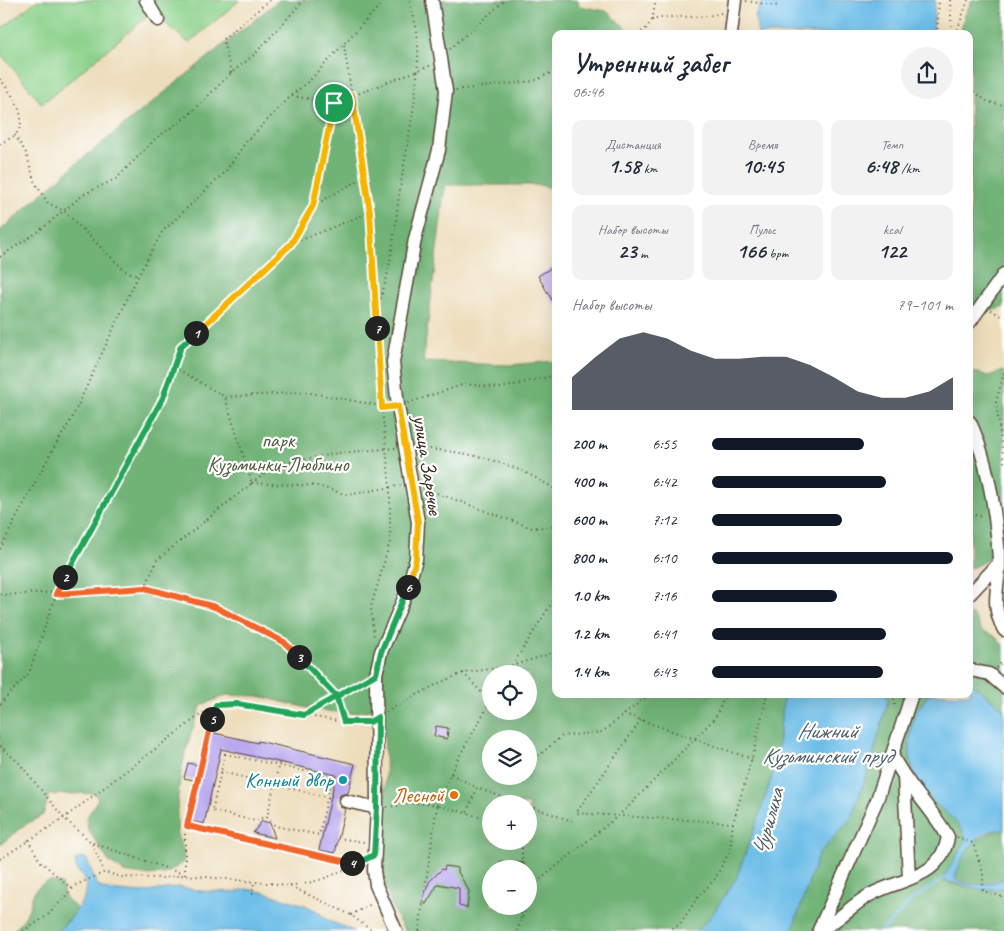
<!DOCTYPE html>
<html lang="ru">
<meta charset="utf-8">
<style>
body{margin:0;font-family:Caveat,sans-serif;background:#f2f2f3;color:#1f2937;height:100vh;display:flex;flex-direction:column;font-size:19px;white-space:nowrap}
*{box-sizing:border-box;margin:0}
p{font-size:16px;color:#747a83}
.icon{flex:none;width:28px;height:28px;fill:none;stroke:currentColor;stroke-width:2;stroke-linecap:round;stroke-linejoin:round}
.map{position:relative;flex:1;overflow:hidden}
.drawer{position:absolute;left:552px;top:30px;width:421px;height:668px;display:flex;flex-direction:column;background:#fff;border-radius:10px;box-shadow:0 5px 20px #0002}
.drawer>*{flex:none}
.buttons{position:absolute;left:482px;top:665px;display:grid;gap:10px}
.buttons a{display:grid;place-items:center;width:55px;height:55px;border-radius:50%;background:#fff;box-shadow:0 5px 20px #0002;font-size:25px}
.pin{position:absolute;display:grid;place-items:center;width:42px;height:42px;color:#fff;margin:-21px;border:2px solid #fff;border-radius:50%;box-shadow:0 1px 5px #0007}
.km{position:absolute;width:25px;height:25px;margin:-12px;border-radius:50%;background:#222;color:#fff;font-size:14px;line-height:25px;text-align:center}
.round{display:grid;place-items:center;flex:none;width:52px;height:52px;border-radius:26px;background:#f2f2f3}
.overview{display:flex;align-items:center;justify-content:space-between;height:85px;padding:0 20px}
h1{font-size:28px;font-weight:700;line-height:38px}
.metrics{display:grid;grid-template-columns:repeat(3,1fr);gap:8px;height:85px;padding:5px 20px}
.metrics div{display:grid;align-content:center;border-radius:10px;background:#f2f2f3;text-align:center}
.metrics b{font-size:21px;font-weight:700}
.metrics small{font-size:14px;font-weight:400}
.metrics p{font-size:14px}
.chart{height:140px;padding:10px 20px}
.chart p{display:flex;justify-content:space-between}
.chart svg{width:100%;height:90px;margin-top:5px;fill:#111827;opacity:.7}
ul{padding:0 20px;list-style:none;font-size:16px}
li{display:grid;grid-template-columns:80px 60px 1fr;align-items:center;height:38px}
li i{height:12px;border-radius:6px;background:#111827}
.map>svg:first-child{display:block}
</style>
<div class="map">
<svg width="1004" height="931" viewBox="0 0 1004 931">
<rect width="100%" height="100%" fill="#fff"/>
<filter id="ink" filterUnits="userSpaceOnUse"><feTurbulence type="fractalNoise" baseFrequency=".02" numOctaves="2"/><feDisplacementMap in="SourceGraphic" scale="10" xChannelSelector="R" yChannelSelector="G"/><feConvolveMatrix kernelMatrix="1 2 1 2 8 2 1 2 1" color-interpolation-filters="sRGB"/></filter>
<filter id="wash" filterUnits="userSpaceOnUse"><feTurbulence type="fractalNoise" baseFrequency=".0096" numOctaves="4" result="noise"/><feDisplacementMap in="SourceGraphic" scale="20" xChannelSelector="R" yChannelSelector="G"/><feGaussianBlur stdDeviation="1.12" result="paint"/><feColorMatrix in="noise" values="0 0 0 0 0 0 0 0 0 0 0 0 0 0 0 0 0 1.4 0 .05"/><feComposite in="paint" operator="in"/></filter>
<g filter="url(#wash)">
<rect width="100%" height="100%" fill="#edddbb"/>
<path fill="#8cd18b" stroke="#647e54" d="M 37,0 L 138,0 L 150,14 L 42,104 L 0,53 L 0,30 Z
M 153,0 L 240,0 L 189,43 L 165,23 Z"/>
<path fill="#71b377" stroke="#566e4a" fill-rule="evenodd" d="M 279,0 L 578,0 L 579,6 L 606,11 L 633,34 L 556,34 L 556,190 L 540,185 L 445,185 L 423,362 L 509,365 L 556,361 L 556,694 L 784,694 L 776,764 L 757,822 L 736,879 L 710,919 L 696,931 L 405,931 C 374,884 382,843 385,791 C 386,768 385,745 384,722 L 371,710 L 350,713 L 316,710 L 258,696 L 226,695 L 202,705 C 184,746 176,785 177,830 C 177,845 186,843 183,863 L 164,874 L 144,875 L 124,872 L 109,862 L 88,829 L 86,819 L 98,799 L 95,794 L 90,793 L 49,795 L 43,815 L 23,826 L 0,845 L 0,231 L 76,164 ZM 491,674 L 529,674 L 529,711 L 491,711 ZM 491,739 L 529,739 L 529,776 L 491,776 ZM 491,804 L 529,804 L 529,841 L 491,841 ZM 491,869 L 529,869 L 529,906 L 491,906 Z
M 972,0 L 1004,0 L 1004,267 L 1002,271 L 1004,307 L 978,314 L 970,310 L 970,34 L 960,34 L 964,17 Z
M 970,371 L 988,376 L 1004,371 L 1004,548 C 992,554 982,565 970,568 Z
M 970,614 L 974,616 L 982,631 L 995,636 L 1004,647 L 1004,710 L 970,682 Z
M 885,694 L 930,694 L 921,703 L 951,817 L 964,830 L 966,841 L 942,880 C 964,888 981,890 1004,888 L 1004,931 L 792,931 L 818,855 L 851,818 L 871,762 L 888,701 Z
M 1000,829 L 1004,831 L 1004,879 C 988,885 970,887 955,879 C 960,852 974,838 1000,829 Z
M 51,881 L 61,884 L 65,898 L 78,910 L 57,931 L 13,931 C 17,926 23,921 26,915 C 35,898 28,888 51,881 Z"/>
<path fill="#6dbee8" stroke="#547483" d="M 762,0 L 935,0 L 933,34 L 758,34 L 755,17 Z
M 970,682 L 1004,710 L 1004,831 C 980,824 959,859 955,879 C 970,888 988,885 1004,879 L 1004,888 L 983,890 L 942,880 L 966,841 C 963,824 950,817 938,806 C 919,788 908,768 910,742 C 911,720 915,710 930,694 L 970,694 Z
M 784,694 L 885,694 L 888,700 L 871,762 L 851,818 L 818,855 L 792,931 L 696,931 L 709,919 L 736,879 L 757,822 L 776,764 Z
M 82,857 L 86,858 L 98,886 L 107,890 L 141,893 L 178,887 L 202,891 L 235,892 L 246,889 L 263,892 L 305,905 L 320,913 L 327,920 L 354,931 L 57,931 C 72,919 82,906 87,888 L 82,875 L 77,871 L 75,861 Z"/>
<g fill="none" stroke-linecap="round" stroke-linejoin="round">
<path stroke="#6dbee8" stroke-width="2.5" d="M 882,931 L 913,899 L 942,880"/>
</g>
<g id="blocks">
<path fill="#b4a2ed" d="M 556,265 L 556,307 L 538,276 Z
M 436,726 L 448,728 L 447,739 L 434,736 Z
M 210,732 L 258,743 L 258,741 L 355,764 L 348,793 L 340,795 L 338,800 L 340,807 L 345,809 L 335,853 L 319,850 L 336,775 L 221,749 L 204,824 L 190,821 L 199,781 L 184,778 L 188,763 L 202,766 Z
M 262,821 L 270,823 L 275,838 L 253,833 Z
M 500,861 L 524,863 L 524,869 L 499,869 Z
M 445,866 L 458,868 L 458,872 L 469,891 L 467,908 L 459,906 L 459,888 L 438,884 L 426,904 L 422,903 L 429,882 L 442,869 L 444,870 Z"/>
</g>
</g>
<g filter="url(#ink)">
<use href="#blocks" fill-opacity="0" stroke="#564536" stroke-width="1"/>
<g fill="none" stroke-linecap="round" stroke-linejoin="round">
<g stroke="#564536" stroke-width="15">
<path id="minor" d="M 146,0 L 158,20
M 731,34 L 735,0
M 970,322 L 1004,274
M 970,422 C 989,464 996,513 999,559 C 1000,587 989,602 1004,630
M 970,594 L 999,563
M 970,670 L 989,674 L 1004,687
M 904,776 L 909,879
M 346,801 L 377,808
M 819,930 L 877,800 L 912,694
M 821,930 C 839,920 851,906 868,896 C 900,877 940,881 948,837 C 932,808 906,785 892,755
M 396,931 L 376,885 L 374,870 L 377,808 L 376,674 L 381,652 L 406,594 L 416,559 L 418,522 L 398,406 L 393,362 L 415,239 L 439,150 L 446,91 L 432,0"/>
</g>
<path stroke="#564536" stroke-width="2" stroke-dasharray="1 4" stroke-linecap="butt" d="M 950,0 L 952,34
M 746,1 L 779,6
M 652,20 L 656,0
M 637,34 L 645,30 L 652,20 C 678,13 697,21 724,12
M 937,34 L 939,0
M 956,34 L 968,0
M 344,45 L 370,212 L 382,408 L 390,488 L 390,542 L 371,607 L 374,639
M 450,49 L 505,0
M 231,73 L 223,39 L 270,0
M 0,79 C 11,93 32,119 14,136 C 10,139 4,141 0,144
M 970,89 L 988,102 L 1004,105
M 456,90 L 534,81 L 556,70
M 292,96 L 334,103
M 15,135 L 26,153 L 35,183 L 48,203 L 64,211 L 125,271 L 137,275
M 313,206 L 364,177
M 291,244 L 370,212
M 0,257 L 39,231 L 83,195 L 117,178 L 155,139 L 189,115 L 231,73 L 255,54 L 304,0
M 377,308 C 391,272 394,235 399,196 C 406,147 419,95 418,45 C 418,29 413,15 409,0
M 991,310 L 1004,318
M 174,367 L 225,397 L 305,392 L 387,407
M 1004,373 L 996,402 L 1004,463
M 408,403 L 465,384 L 501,388 L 556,375
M 395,448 L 338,453 L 280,464 L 252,483 L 318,486 L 348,495 L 402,485
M 415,448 C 466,451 513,461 556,490
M 423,488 L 532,528 L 556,526
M 970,514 L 984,517
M 0,549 L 50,454 L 71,420 L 138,276 L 162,232 L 225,172 L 246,142 L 291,96 L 310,80 L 385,0
M 145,588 L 157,560 L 252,483 L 225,397
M 0,595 L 145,588 L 215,607 L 284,642 L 337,696 L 344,722
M 996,668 L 1004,660
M 463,673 L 491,702
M 507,674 L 556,596
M 893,694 L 895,709
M 0,704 L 29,673 L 56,594 L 163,398 L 181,346 L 291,244 L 313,206 L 334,103 L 432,65
M 386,712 L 437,684 L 463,673 L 511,666 L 556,652
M 624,714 L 752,759
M 304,715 L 366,680
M 641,720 L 576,813 L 733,823
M 0,746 L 19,763 L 64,818 L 92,843 L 104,871
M 225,754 L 332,777 L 319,835 L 275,826 L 267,818 L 259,818 L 256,821 L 212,811 Z
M 529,760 L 537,757 L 562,736 L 602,732 L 650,694
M 221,772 L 331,798
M 451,774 L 477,788
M 529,806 L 572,821
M 387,807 L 414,803 L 437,805 L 457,760 L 491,701
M 467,812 L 477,788 L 523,804
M 267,818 L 279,763
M 187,826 L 355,864
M 957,837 L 973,843 L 983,873 L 983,891 L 1004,897
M 338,838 L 364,842
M 28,840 L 40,861 L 72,889
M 93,843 L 183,874
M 0,859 L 64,818 L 200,715 L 216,705 L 237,704 L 356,724 L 366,723
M 522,869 L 522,841
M 185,875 L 185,834 L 206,734 L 216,706
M 290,885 C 319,884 340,872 365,859
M 253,890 L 254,882
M 252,894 L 255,894
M 529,901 L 535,884 L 625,810 L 715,718 L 726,694
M 351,915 L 373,903
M 521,919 L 521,906
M 23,931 L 47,916 L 76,885 L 105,872 L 121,877 L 162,878 L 185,875 L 288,885 L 351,915 L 372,931
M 419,931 L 437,805 L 491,820
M 517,931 L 527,906
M 668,931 L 680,924 L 698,897 L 715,879 L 730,850 L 733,823 L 754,751 L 767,694"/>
<use href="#minor" stroke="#fff" stroke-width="12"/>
</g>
</g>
<g fill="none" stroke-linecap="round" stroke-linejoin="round" filter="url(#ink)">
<g stroke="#fff" stroke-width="10">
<path id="split-1" d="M 196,333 L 291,244 L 313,206 L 334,103"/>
</g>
<g stroke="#fff" stroke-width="10">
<path id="split-2" d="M 65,577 L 163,398 L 181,346 L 196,333"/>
</g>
<g stroke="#fff" stroke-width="10">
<path id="split-3" d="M 65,577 L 56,594 L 145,588 L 215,607 L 284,642 L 299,657"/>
</g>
<g stroke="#fff" stroke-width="10">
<path id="split-4" d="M 299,657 L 336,696 L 344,722 L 370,722 L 378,717 L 377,808 L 374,855 L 356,864 L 352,863"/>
</g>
<g stroke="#fff" stroke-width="10">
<path id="split-5" d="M 212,719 L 187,826 L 352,863"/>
</g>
<g stroke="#fff" stroke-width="10">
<path id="split-6" d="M 212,719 L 216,705 L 237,704 L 304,715 L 376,674 L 381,652 L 408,587"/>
</g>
<g stroke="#fff" stroke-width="10">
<path id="split-7" d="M 377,328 L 382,408 L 398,406 L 418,522 L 416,559 L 408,587"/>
</g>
<g stroke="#fff" stroke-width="10">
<path id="split-8" d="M 334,103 L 352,95 L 370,212 L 377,328"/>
</g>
<use href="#split-1" stroke="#f5b400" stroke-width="6"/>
<use href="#split-2" stroke="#22a559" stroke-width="6"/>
<use href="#split-3" stroke="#f0652b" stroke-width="6"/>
<use href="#split-4" stroke="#22a559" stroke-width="6"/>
<use href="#split-5" stroke="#f0652b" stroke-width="6"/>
<use href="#split-6" stroke="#22a559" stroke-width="6"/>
<use href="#split-7" stroke="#f5b400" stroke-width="6"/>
<use href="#split-8" stroke="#f5b400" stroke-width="6"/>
</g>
<circle fill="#0f9aa8" stroke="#fff" stroke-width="2" cx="343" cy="780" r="5"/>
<circle fill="#e8710a" stroke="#fff" stroke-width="2" cx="454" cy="795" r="5"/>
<g text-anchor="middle" stroke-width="4.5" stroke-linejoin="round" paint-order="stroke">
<g font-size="21" fill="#535c3f" stroke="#fff">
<text x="278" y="447">парк<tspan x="278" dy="24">Кузьминки-Люблино</tspan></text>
</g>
<g font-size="21" fill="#3b2a1e" stroke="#fff">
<text transform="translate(428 465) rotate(81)" y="7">улица Заречье</text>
</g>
<g font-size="21" fill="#0d838f" stroke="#fff" text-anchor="end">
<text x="333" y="787">Конный двор</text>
</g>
<g font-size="21" fill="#c56008" stroke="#fff" text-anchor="end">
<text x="444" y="802">Лесной</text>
</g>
<g font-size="22" font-style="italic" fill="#4c5e65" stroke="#fff">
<text x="827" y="738">Нижний<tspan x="827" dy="25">Кузьминский пруд</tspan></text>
<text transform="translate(767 822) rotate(-75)" y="8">Чурилиха</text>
</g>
</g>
</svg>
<div class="buttons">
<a><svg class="icon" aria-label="locate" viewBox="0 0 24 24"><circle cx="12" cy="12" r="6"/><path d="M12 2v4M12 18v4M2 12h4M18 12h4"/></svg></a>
<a><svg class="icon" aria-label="layers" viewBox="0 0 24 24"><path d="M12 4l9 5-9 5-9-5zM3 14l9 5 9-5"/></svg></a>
<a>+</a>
<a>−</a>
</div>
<div class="pin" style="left:334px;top:103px;background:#1e9e55"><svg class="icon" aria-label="arrive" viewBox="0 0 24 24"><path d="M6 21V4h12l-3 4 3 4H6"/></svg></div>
<b class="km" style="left:196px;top:333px">1</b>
<b class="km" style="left:65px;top:577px">2</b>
<b class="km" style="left:299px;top:657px">3</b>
<b class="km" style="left:352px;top:863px">4</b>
<b class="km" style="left:212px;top:719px">5</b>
<b class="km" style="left:408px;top:587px">6</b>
<b class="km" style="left:377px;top:328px">7</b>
<section class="drawer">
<div class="overview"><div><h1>Утренний забег</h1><p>06:46</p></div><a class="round"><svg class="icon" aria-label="share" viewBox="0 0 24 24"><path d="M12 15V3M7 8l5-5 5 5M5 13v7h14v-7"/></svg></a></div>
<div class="metrics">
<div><p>Дистанция</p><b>1.58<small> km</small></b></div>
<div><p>Время</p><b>10:45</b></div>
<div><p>Темп</p><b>6:48<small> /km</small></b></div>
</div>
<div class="metrics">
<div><p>Набор высоты</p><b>23<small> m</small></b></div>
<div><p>Пульс</p><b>166<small> bpm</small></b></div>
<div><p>kcal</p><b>122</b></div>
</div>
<div class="chart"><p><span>Набор высоты</span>79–101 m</p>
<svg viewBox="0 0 160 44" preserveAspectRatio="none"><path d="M0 44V28L10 18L20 9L30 6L40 9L50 15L60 19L70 19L80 18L90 18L100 22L110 28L120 35L130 38L140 38L150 35L160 28V44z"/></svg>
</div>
<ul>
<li><b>200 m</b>6:55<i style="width:63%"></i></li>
<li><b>400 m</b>6:42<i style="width:72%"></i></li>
<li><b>600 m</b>7:12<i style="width:54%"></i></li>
<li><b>800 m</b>6:10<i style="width:100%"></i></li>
<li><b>1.0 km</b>7:16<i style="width:52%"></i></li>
<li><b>1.2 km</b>6:41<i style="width:72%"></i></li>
<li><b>1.4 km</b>6:43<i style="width:71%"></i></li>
</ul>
</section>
</div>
